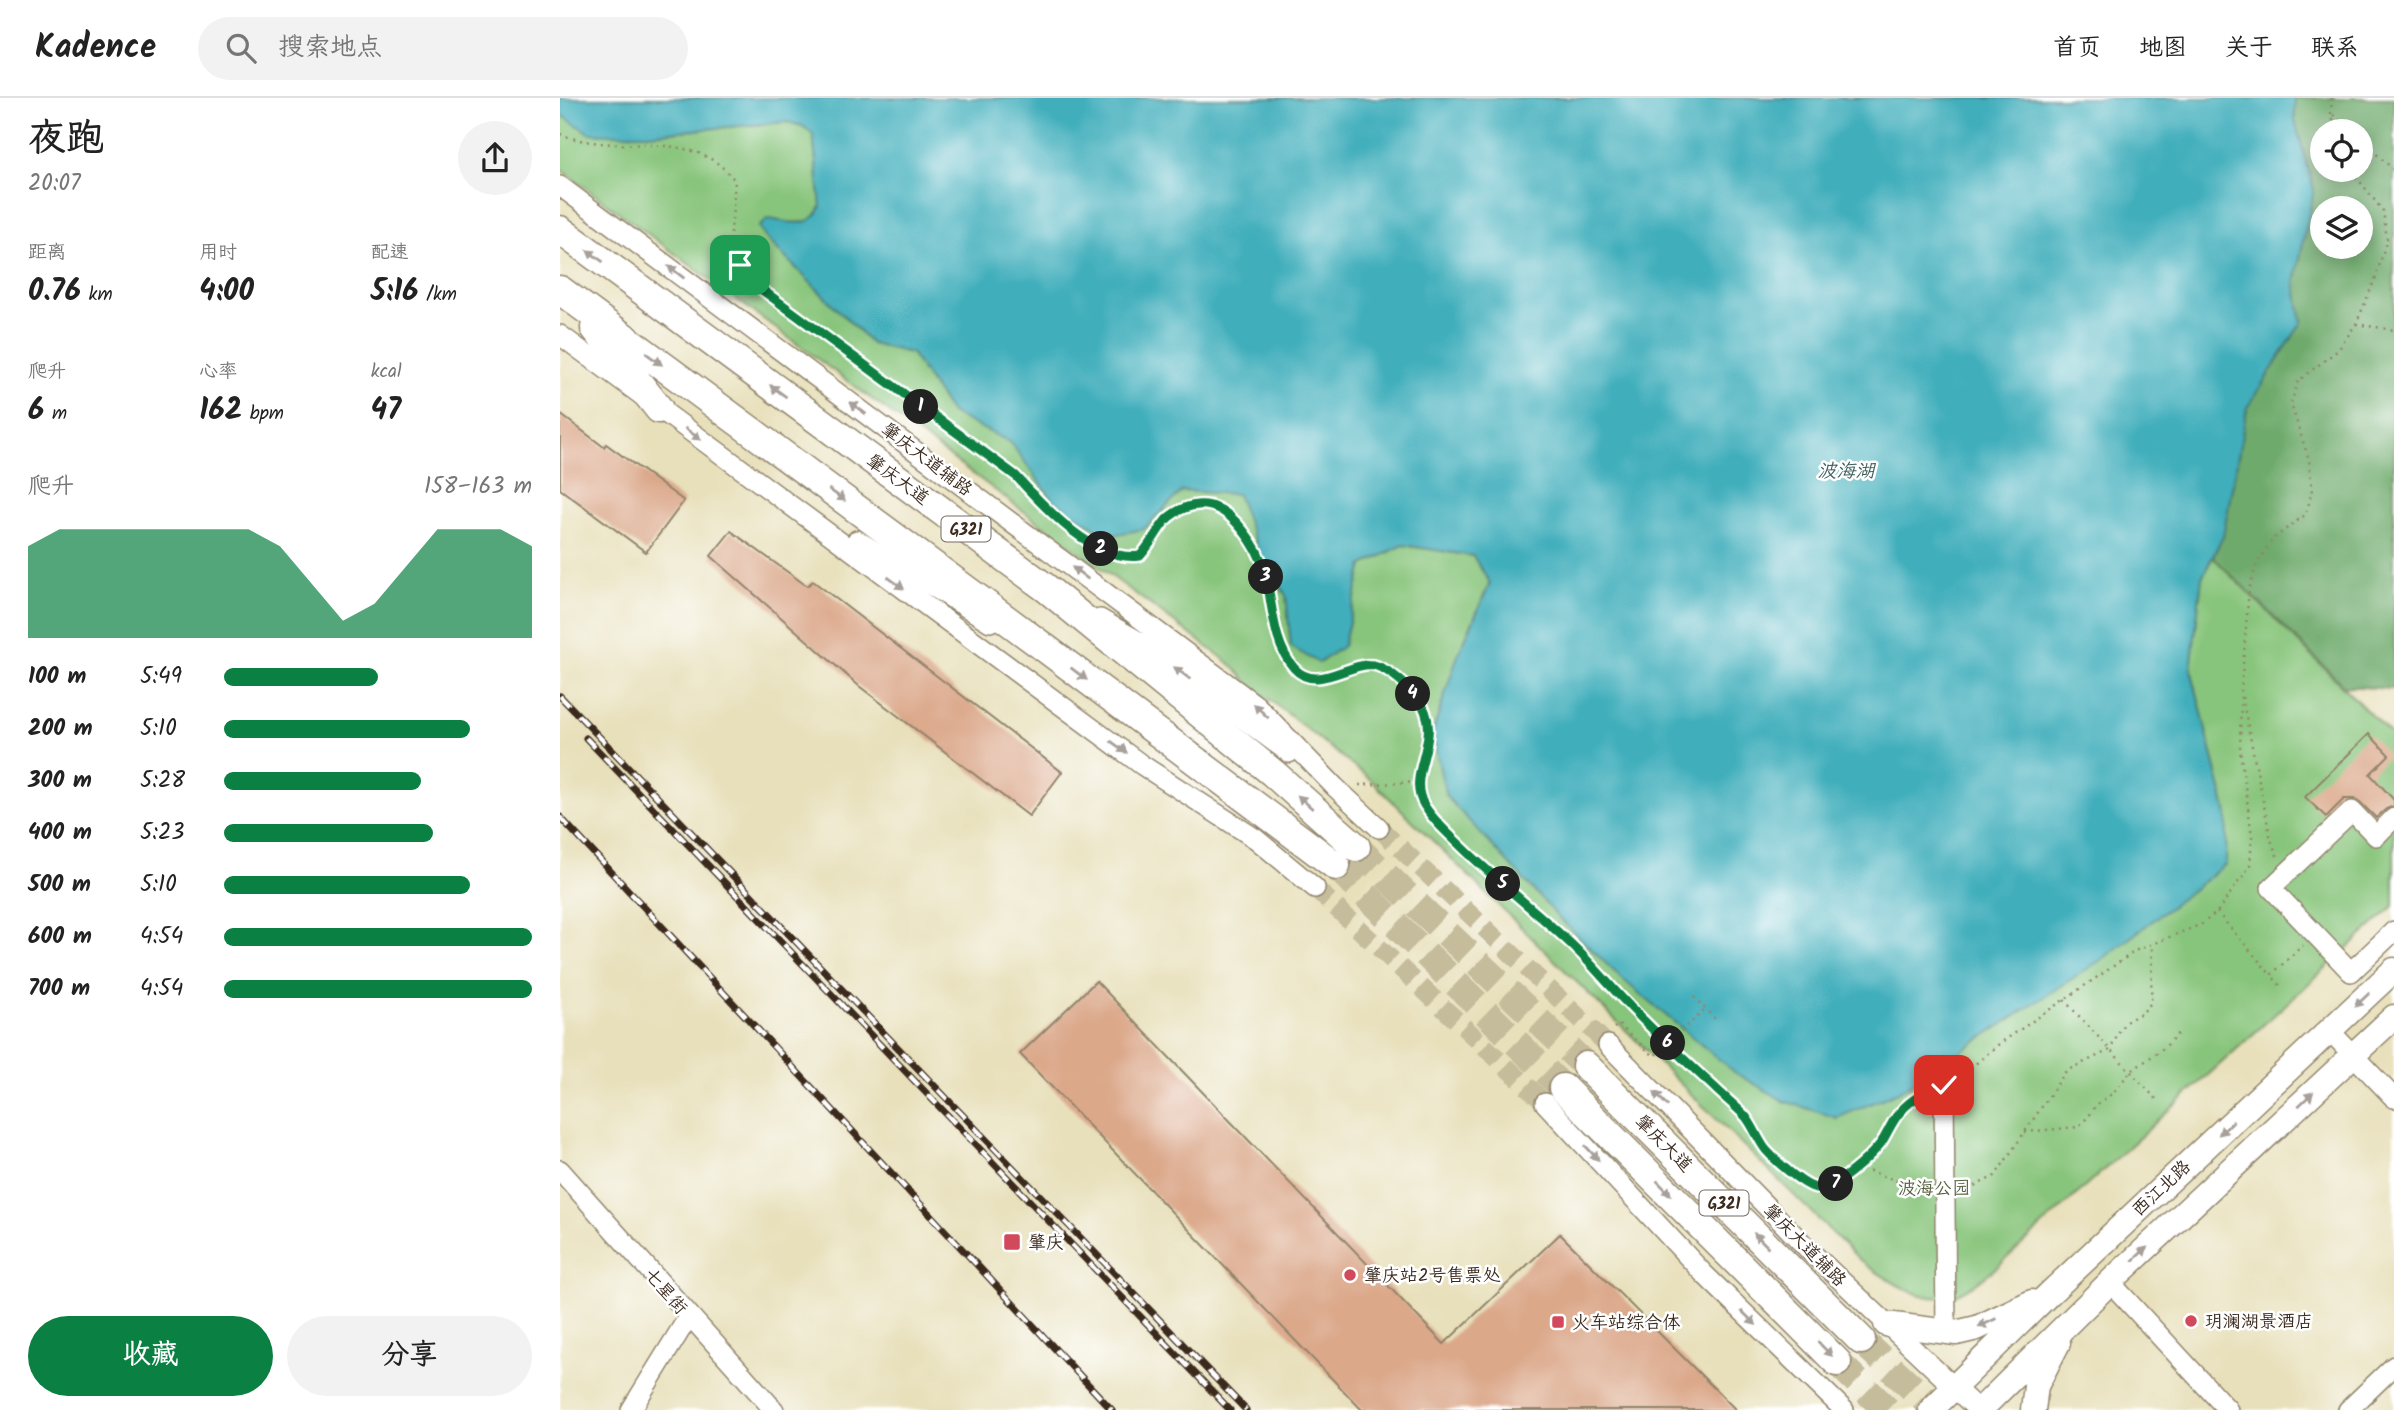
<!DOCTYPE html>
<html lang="zh">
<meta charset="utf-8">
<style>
body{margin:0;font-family:Kalam,"LXGW WenKai TC",sans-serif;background:#f2f2f2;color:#222;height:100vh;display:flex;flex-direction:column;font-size:26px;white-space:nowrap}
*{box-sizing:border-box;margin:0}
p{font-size:23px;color:#767676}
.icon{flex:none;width:38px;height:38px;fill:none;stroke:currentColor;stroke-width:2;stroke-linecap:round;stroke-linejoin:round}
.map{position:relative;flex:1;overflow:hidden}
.side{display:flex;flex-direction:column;background:#fff;width:560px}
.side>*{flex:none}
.fabs{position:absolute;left:1750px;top:21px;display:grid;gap:14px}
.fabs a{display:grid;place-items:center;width:63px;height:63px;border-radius:50%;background:#fff;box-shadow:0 4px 18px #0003;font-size:35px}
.pin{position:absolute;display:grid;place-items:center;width:60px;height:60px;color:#fff;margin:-30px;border-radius:14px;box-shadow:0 4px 10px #0006}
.km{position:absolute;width:35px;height:35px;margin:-18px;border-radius:50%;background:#222;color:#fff;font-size:19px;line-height:35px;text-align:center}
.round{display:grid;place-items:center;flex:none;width:74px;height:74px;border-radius:37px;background:#f2f2f2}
.summary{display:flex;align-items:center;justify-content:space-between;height:119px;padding:0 28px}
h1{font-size:38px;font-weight:700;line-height:52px}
.figures{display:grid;grid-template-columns:repeat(3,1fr);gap:10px;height:119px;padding:7px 28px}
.figures div{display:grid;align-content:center}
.figures b{font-size:30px;font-weight:700}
.figures small{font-size:19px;font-weight:400}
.figures p{font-size:19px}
.chart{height:196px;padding:14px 28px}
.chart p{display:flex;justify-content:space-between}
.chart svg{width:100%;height:126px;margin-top:7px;fill:#0b8043;opacity:.7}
.primary-button{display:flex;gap:14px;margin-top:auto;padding:14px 28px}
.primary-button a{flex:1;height:80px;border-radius:42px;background:#0b8043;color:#fff;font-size:28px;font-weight:700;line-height:80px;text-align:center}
.primary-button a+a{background:#f2f2f2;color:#222}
ul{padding:0 28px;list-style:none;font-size:23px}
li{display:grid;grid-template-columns:112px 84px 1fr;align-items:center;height:52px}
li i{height:18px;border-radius:9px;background:#0b8043}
header{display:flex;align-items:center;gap:42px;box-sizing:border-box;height:98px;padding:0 35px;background:#fff;border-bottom:2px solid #e0e0e0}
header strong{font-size:33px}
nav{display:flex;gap:38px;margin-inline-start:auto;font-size:24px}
.search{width:490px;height:63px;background:#f2f2f2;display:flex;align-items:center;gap:18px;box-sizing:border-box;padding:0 24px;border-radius:38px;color:#767676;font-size:26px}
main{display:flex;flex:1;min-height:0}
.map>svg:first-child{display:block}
</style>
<header>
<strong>Kadence</strong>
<div class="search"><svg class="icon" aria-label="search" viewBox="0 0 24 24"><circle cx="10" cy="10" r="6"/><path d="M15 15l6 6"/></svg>搜索地点</div>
<nav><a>首页</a><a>地图</a><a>关于</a><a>联系</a></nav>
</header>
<main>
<section class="side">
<div class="summary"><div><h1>夜跑</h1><p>20:07</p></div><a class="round"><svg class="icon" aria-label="share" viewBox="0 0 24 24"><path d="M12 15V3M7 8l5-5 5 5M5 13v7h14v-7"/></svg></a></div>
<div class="figures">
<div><p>距离</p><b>0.76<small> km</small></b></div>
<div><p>用时</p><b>4:00</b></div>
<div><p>配速</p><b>5:16<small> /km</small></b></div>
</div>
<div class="figures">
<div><p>爬升</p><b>6<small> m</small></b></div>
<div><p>心率</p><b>162<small> bpm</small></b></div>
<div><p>kcal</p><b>47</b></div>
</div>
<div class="chart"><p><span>爬升</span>158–163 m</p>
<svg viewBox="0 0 160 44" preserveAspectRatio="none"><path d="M0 44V12L10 6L20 6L30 6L40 6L50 6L60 6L70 6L80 12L90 25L100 38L110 32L120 19L130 6L140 6L150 6L160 12V44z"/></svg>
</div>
<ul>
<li><b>100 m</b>5:49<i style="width:50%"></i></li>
<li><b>200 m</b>5:10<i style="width:80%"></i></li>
<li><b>300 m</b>5:28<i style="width:64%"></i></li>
<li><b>400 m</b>5:23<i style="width:68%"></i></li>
<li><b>500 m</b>5:10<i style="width:80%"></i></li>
<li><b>600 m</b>4:54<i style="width:100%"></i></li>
<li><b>700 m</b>4:54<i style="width:100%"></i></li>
</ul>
<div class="primary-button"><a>收藏</a><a>分享</a></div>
</section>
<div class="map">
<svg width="1834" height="1312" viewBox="0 0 1834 1312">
<rect width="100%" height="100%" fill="#fff"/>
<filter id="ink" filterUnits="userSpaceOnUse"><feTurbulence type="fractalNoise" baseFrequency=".0143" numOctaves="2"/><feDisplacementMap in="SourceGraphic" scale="14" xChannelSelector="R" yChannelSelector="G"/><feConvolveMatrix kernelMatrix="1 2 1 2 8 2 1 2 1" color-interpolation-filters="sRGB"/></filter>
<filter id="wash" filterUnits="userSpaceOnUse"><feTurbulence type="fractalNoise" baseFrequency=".00686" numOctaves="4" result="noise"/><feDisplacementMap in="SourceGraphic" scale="28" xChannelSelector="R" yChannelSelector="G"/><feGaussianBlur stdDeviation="1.57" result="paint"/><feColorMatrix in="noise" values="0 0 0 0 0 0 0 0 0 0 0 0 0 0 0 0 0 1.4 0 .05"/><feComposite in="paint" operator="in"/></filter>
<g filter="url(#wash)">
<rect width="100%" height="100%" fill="#e8e0bb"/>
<path fill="#88c57c" stroke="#62784d" stroke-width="2" d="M 0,16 L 30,35 L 51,36 L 87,36 L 227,24 L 243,28 L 253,37 L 261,108 C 252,133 229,123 207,122 L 199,129 L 205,139 L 312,246 L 351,255 L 391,315 L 451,344 L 494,403 L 584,431 L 621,393 L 677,396 L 702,461 L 726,497 L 731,549 L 783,548 L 803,467 L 843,447 L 913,458 L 930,484 L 898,557 L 872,636 L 1667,716 L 1631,571 L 1642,479 L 1653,459 L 1834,640 L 1834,808 L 1437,1169 C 1424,1179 1410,1191 1394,1197 C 1361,1208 1328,1181 1302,1164 L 811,682 L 690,586 L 668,564 L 0,71 Z"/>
<path fill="#6eaa6c" stroke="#546a45" stroke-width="2" fill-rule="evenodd" d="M 1735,0 L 1834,0 L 1834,591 L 1784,588 L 1653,459 L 1663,438 L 1687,310 L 1742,224 L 1735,184 L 1754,92 L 1735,23 ZM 1762,33 L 1801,33 L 1801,72 L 1762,72 ZM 1762,110 L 1801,110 L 1801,149 L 1762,149 Z"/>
<path fill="#3faebb" stroke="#3d6c6c" stroke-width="2" d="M 0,0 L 1735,0 L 1735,23 L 1754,92 L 1735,184 L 1742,224 L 1687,310 L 1663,438 L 1642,479 L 1631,571 L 1667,716 L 1666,766 L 1544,860 L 1338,994 L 1277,1020 L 1224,1003 L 1174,974 L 1061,880 L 1001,822 L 886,698 L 872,636 L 898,557 L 930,485 L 913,458 L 843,447 L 803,467 L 783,548 L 759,565 L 731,549 L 726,497 L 702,461 L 677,396 L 622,393 L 584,431 L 548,438 L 494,403 L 450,344 L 391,315 L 351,255 L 312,246 L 205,139 L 199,129 L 207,121 C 228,123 252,133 261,108 L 253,37 L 243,28 L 227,24 L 87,36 L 51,36 L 29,35 L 0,16 Z"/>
<g id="blocks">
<path fill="#dba88a" d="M 0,316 L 44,349 L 46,346 L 124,403 L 86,454 L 0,391 Z
M 171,433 L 247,488 L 253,483 L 502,674 L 469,718 L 299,588 L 151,458 Z
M 1809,636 L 1829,657 L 1810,676 L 1834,702 L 1834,708 L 1826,711 L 1816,720 L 1800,704 L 1795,701 L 1784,701 L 1766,719 L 1745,699 Z
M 536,883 L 884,1246 L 1000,1136 L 1176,1312 L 802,1312 L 460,956 Z"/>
</g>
</g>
<g filter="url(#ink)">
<use href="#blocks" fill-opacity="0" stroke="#92856c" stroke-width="2"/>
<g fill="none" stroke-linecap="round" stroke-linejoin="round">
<path stroke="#c5bc9c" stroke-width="19" stroke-dasharray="19 10" stroke-linecap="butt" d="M 819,730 L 1048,947
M 755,790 L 985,1005"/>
<path stroke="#c5bc9c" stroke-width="28" stroke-dasharray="28 14" stroke-linecap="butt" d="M 796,749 L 1026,968
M 776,768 L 1003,990
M 1301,1242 L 1376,1312
M 1277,1264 L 1327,1312"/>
<g stroke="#92856c" stroke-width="22">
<path id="minor" d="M 0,88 L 696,607 L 775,689 L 819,730
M 0,237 L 582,667 L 696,741 L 755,790
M 297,442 L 430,524
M 540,521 L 580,544 L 729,655
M 1834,720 L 1816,738 L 1792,713 L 1711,790 L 1791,874 L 1834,833
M 1770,933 L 1834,1000
M 1048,947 L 1252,1155 L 1418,1312
M 1384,987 L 1386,1235
M 985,1005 L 1144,1176 L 1284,1312
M 0,1072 L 214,1312
M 1550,1184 L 1668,1312
M 71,1312 L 129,1218
M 1788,1312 L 1834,1268"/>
</g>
<g stroke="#92856c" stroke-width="27">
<path id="major" d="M 1326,1226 L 1396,1235 L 1417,1230 L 1472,1204
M 1371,1312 L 1489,1196 L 1834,872
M 1420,1312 L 1550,1184 L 1834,919
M 1473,1312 L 1476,1288 L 1498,1245"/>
</g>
<g stroke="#92856c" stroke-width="31">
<path id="highway" d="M 0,132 L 486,490 L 713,675 L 796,749
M 0,192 L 489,553 L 776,768
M 35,230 L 99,311
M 1026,968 L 1301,1242
M 1003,990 L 1277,1264"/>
</g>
<path stroke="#92856c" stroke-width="2.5" stroke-dasharray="2 5" stroke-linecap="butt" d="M 1772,0 L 1771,16 L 1777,33
M 1773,17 L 1791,33
M 0,36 C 58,60 133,26 175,83 L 170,146 L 180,167 L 201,191 L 456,378 C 484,409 535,466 580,458 C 590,447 596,434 606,423 C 615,413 631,405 645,407 C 670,409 682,429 693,450 C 697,457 702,464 705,471 C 715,503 710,546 735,571 C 761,596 791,559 818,568 C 831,573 848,588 857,599 C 888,638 846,672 863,706 C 872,722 887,734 900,747 C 936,782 976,812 1012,847 C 1029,864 1045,883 1063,901 C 1100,938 1137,974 1175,1009 C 1188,1021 1194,1035 1204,1049 C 1214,1062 1247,1092 1264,1090 C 1278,1089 1312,1057 1321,1045 C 1328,1035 1332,1022 1341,1013 C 1347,1006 1357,999 1366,995
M 1801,42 L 1834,72
M 1796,226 L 1834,232
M 1682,599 L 1711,742 L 1718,760
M 799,687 L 858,684
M 1657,814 L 1711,877
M 1720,887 L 1711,877 L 1743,847
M 1134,899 L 1158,924
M 1504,902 L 1597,1002
M 1054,930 L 1058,926 L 1094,958 L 1146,911
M 1400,979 L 1439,946 L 1577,852 L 1642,826 L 1657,814 L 1690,768 L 1692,738 L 1680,652 L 1681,591 L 1689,491 L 1697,465 L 1713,441 L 1746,416 L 1752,394 L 1749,362 L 1731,306 L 1738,283 L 1778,252 L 1796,226 L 1816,179 L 1827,141 L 1823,113 L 1791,72
M 1465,1034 L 1518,1029 L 1529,1018 L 1536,1007 L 1553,995 L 1570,974 L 1605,949 L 1621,932
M 1296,1068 L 1354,1089 L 1370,1089
M 1401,1089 L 1413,1089 L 1435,1078 L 1506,973 L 1550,952 L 1564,925 L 1583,914 L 1591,905 L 1592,846"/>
<use href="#minor" stroke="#fff" stroke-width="19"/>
<use href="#major" stroke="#fff" stroke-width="24"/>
<use href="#highway" stroke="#fff" stroke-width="28"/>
<g stroke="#3b2a1e" stroke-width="7">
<path id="rail" d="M 0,598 L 686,1312
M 26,640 L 670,1312
M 0,719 L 552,1312"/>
</g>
<use href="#rail" stroke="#fff" stroke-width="4.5" stroke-dasharray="13" stroke-linecap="butt"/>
</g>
<defs><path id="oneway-solid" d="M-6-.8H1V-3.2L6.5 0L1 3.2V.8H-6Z" transform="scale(1.75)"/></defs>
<g fill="#a79f9a">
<use href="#oneway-solid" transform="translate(35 158) rotate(-144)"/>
<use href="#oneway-solid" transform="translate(116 174) rotate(-143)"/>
<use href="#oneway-solid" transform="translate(94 261) rotate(36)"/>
<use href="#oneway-solid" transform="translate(218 293) rotate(-144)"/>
<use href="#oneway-solid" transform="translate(298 310) rotate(-143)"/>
<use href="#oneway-solid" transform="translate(133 336) rotate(36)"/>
<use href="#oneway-solid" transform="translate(277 397) rotate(36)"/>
<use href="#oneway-solid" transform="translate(520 475) rotate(-143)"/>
<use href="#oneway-solid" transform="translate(336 485) rotate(36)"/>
<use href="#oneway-solid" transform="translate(622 575) rotate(-143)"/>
<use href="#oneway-solid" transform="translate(519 576) rotate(37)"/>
<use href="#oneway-solid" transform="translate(701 613) rotate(-136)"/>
<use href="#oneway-solid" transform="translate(559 649) rotate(36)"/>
<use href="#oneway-solid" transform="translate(745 704) rotate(-138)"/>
<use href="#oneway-solid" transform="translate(1802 902) rotate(137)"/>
<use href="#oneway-solid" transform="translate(1101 1001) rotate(-134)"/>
<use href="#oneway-solid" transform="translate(1746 1001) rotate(-43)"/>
<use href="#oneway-solid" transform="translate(1666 1030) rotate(137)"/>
<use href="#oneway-solid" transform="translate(1032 1055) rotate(47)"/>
<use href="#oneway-solid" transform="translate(1104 1090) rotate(45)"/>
<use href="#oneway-solid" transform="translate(1201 1142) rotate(-135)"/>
<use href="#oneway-solid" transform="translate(1580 1156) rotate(-43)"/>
<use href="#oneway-solid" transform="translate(1189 1220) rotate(44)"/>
<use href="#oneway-solid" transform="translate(1427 1225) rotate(154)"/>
<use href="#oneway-solid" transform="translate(1265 1251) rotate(45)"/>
</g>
</g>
<g fill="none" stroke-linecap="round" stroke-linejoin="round" filter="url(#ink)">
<g stroke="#fff" stroke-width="14">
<path id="route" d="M 180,167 L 201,191 L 456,378 C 484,409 535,465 580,458 C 590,447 597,433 606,422 C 616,412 632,405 646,407 C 673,410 699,450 705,474 C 713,505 712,545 734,570 C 758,597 792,560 817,568 C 831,573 848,588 857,599 C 888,638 844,674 864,707 C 874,724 889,736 902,749 C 937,783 976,813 1011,846 C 1028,862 1043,880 1059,897 C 1089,929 1121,959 1154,989 C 1164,999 1177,1009 1186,1019 C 1194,1029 1198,1042 1206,1052 C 1215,1062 1242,1087 1256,1090 C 1273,1094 1310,1059 1321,1045 C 1328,1035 1332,1022 1341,1013 C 1352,1000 1368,993 1384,987"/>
</g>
<use href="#route" stroke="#0b8043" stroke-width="9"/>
</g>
<g fill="#d1495b" stroke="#fff" stroke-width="2.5">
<rect x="443" y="1135" width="18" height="18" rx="3.5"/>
<circle cx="790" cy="1177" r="7"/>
<circle cx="1631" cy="1223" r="7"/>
<rect x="991" y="1217" width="14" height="14" rx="3.5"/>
</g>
<g text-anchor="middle" stroke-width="5" stroke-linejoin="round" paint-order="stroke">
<g fill="#fff" stroke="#766a62" stroke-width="2">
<rect x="381.5" y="418.5" width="49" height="25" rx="5"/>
<rect x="1139.5" y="1092.5" width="49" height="25" rx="5"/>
</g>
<g font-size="16" font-weight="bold" fill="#3b2a1e">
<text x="406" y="437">G321</text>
<text x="1164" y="1111">G321</text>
</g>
<g font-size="18" fill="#3b2a1e" stroke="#fff">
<text transform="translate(367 361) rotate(37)" y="6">肇庆大道辅路</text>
<text transform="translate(338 381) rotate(36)" y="6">肇庆大道</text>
<text transform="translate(1104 1045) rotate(45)" y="6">肇庆大道</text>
<text transform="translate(1601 1090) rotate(-43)" y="6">西江北路</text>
<text transform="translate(1245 1147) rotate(45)" y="6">肇庆大道辅路</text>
<text transform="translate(106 1193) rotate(49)" y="6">七星街</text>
</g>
<g font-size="18" fill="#56603f" stroke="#fff">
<text x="1374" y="1096">波海公园</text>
</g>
<g font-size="18" fill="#3b2a1e" stroke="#fff" text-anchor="start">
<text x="468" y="1150">肇庆</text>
<text x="804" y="1183">肇庆站2号售票处</text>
<text x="1645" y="1229">玥澜湖景酒店</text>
<text x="1012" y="1230">火车站综合体</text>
</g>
<g font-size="19" font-style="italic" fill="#3d5f5d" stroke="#fff">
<text x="1286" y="379">波海湖</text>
</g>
</g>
</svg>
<div class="fabs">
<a><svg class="icon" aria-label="locate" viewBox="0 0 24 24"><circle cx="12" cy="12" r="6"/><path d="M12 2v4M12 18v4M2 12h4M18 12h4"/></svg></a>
<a><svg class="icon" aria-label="layers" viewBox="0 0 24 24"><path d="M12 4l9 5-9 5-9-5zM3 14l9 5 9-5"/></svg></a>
</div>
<div class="pin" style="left:180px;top:167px;background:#1e9e55"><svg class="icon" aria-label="arrive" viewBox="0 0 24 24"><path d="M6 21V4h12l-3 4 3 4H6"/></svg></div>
<div class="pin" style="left:1384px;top:987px;background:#d93025"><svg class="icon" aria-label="check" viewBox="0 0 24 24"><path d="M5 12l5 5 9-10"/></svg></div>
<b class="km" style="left:361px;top:309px">1</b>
<b class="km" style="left:541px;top:451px">2</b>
<b class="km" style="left:706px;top:479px">3</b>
<b class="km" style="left:853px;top:596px">4</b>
<b class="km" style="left:943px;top:786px">5</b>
<b class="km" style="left:1108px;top:945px">6</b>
<b class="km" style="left:1276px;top:1086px">7</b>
</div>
</main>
